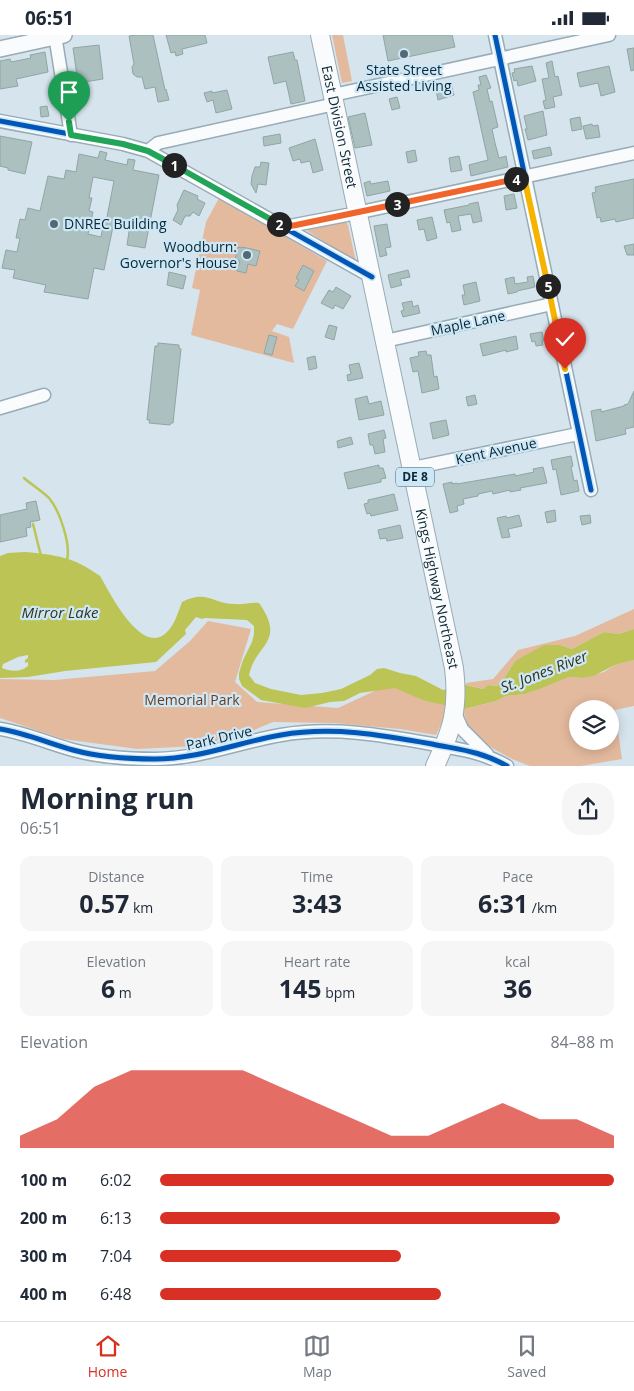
<!DOCTYPE html>
<meta charset="utf-8">
<style>
body{margin:0;font-family:"Open Sans",sans-serif;background:#f6f6f7;color:#1f2937;height:100vh;display:flex;flex-direction:column;font-size:19px;white-space:nowrap}
*{box-sizing:border-box;margin:0}
p{font-size:16px;color:#747a83}
.icon{flex:none;width:28px;height:28px;fill:none;stroke:currentColor;stroke-width:2;stroke-linecap:round;stroke-linejoin:round}
.map{position:relative;height:731px;overflow:hidden}
.sheet{display:flex;flex-direction:column;background:#fff;flex:1}
.sheet>*{flex:none}
.tools{position:absolute;left:569px;top:665px;display:grid;gap:10px}
.tools a{display:grid;place-items:center;width:50px;height:50px;border-radius:50%;background:#fff;box-shadow:0 2px 12px #0003;font-size:25px}
.pin{position:absolute;display:grid;place-items:center;width:42px;height:42px;color:#fff;margin:-51px -21px;border-radius:50% 50% 50% 0;rotate:-45deg;box-shadow:0 0 5px #0007}
.pin .icon{rotate:45deg}
.km{position:absolute;width:25px;height:25px;margin:-12px;border-radius:50%;background:#222;color:#fff;font-size:14px;line-height:25px;text-align:center}
.round{display:grid;place-items:center;flex:none;width:52px;height:52px;border-radius:20px;background:#f6f6f7}
.head{display:flex;align-items:center;justify-content:space-between;height:85px;padding:0 20px}
h1{font-size:28px;font-weight:700;line-height:38px}
.metrics{display:grid;grid-template-columns:repeat(3,1fr);gap:8px;height:85px;padding:5px 20px}
.metrics div{display:grid;align-content:center;border-radius:12px;background:#f6f6f7;text-align:center}
.metrics b{font-size:25px;font-weight:700}
.metrics small{font-size:14px;font-weight:400}
.metrics p{font-size:14px}
.chart{height:140px;padding:10px 20px}
.chart p{display:flex;justify-content:space-between}
.chart svg{width:100%;height:90px;margin-top:5px;fill:#d93025;opacity:.7}
ul{padding:0 20px;list-style:none;font-size:16px}
li{display:grid;grid-template-columns:80px 60px 1fr;align-items:center;height:38px}
li i{height:12px;border-radius:6px;background:#d93025}
.status{display:flex;justify-content:space-between;align-items:center;height:35px;padding:0 25px;background:#fff;direction:ltr}
.status svg{height:14px;fill:currentColor}
.dock{display:flex;justify-content:space-around;align-items:center;height:70px;border-top:1px solid #e0e1e3;background:#fff;font-size:14px;color:#747a83}
.dock a{display:grid;justify-items:center;gap:2px}
.dock .on{color:#d93025}
.map>svg:first-child{display:block}
</style>
<div class="status"><b>06:51</b><svg viewBox="0 0 49 12"><path d="M0 12V9h3v3zM5 12V6h3v6zM10 12V3h3v9zM15 12V0h3v12zM26 1h20v11H26zM47 4h2v5h-2z"/></svg></div>
<div class="map">
<svg width="634" height="731" viewBox="0 0 634 731">
<rect width="100%" height="100%" fill="#d6e4ed"/>
<path fill="#e4ba9e" fill-rule="evenodd" d="M 332,0 L 343,0 L 352,46 L 342,48 Z
M 219,163 L 327,226 L 293,294 L 277,289 L 272,296 L 289,302 L 294,328 L 191,300 L 200,255 L 192,253 L 206,187 Z
M 346,187 L 348,190 L 356,227 L 306,195 Z
M 634,574 L 634,594 L 619,599 L 604,597 L 572,614 L 560,610 L 515,626 L 503,645 L 497,651 L 488,650 L 483,654 L 467,650 L 466,674 L 496,666 L 506,661 L 525,659 L 540,654 L 569,642 L 582,643 L 604,637 L 615,630 L 634,625 L 634,671 L 615,675 L 622,724 L 581,731 L 530,731 L 512,724 L 494,714 L 474,700 L 469,693 L 464,678 L 466,648 L 493,644 L 518,615 L 575,601 ZM 578,674 L 610,674 L 610,706 L 578,706 Z
M 208,586 L 251,594 L 235,647 L 257,667 L 338,673 L 381,653 L 399,653 L 425,666 L 445,669 L 444,683 L 436,700 L 400,694 L 335,688 L 273,687 L 247,698 L 198,711 L 137,714 L 63,704 L 0,683 L 0,644 L 54,645 L 155,636 L 190,606 Z"/>
<path fill="#bbc455" fill-rule="evenodd" d="M 25,517 C 56,520 74,522 100,541 C 110,558 141,621 166,598 C 175,590 178,577 182,567 C 207,554 213,569 235,569 C 244,570 250,567 259,568 C 287,608 255,609 249,640 L 255,648 L 271,654 L 301,660 L 322,658 L 341,654 L 370,640 L 377,634 L 384,633 L 400,638 L 416,641 L 443,655 L 466,650 L 483,654 L 488,650 L 497,651 L 503,645 L 515,626 L 544,610 L 560,610 L 572,614 L 604,597 L 619,599 L 634,594 L 634,625 L 615,630 L 593,641 L 582,643 L 569,642 L 540,654 L 525,659 L 506,661 L 496,666 L 465,674 L 425,666 L 395,653 L 360,658 L 344,666 L 330,667 L 305,673 L 261,665 L 242,651 L 239,644 L 239,638 L 243,625 L 252,607 L 254,599 L 254,591 L 247,585 L 205,583 L 202,584 L 196,582 L 185,595 L 186,599 L 156,627 L 65,636 L 28,642 L 0,643 L 0,521 L 8,518 ZM 28,620 L 28,623 L 25,625 L 25,628 L 28,627 L 28,631 C 20,637 12,637 2,633 L 3,629 L 18,622 Z"/>
<g fill="none" stroke-linecap="round" stroke-linejoin="round">
<path stroke="#bbc455" stroke-width="2.5" d="M 24,443 C 32,450 42,456 49,463 C 60,476 71,510 67,525
M 33,489 L 41,521"/>
</g>
<path fill="#abc0bf" stroke="#90a5a5" fill-rule="evenodd" d="M 136,0 L 153,0 L 165,55 L 166,54 L 169,65 L 158,67 L 155,52 L 145,54 L 142,42 L 137,42 L 133,39 L 132,32 L 134,29 L 129,1 Z
M 166,0 L 205,0 L 207,8 L 182,14 L 183,19 L 176,21 L 175,17 L 171,18 Z
M 383,0 L 452,0 L 455,12 L 388,26 Z
M 99,10 L 103,44 L 78,48 L 73,13 Z
M 634,13 L 634,35 L 631,36 L 627,14 Z
M 45,17 L 48,37 L 16,44 L 18,51 L 0,54 L 0,26 L 10,24 L 11,27 L 31,23 L 30,20 Z
M 293,17 L 295,25 L 297,25 L 305,66 L 291,69 L 286,46 L 274,49 L 268,22 Z
M 552,26 L 555,42 L 558,41 L 562,60 L 553,62 L 555,72 L 545,74 L 543,66 L 546,65 L 542,44 L 549,43 L 546,28 Z
M 532,31 L 536,46 L 518,51 L 517,45 L 514,46 L 512,38 L 515,37 L 514,34 Z
M 609,31 L 615,57 L 601,61 L 598,48 L 580,52 L 577,38 Z
M 486,40 L 491,53 L 487,54 L 490,67 L 492,66 L 498,92 L 492,94 L 495,108 L 499,123 L 506,121 L 508,132 L 471,141 L 469,130 L 488,125 L 473,57 L 479,55 L 478,50 L 481,50 L 479,42 Z
M 451,49 L 454,60 L 438,65 L 436,55 L 438,54 L 438,52 Z
M 227,55 L 232,74 L 216,78 L 213,65 L 207,67 L 204,58 L 212,56 L 212,58 Z
M 397,62 L 400,73 L 392,75 L 389,64 Z
M 47,71 L 49,81 L 41,82 L 40,72 Z
M 543,76 L 547,100 L 528,105 L 525,94 L 527,94 L 524,81 Z
M 365,78 L 372,110 L 355,113 L 348,82 Z
M 580,82 L 582,94 L 572,96 L 570,84 Z
M 592,89 L 593,91 L 598,90 L 600,102 L 586,104 L 583,91 Z
M 280,99 L 281,108 L 264,111 L 263,102 Z
M 0,101 L 32,107 L 25,139 L 8,135 L 8,133 L 0,131 Z
M 315,104 L 323,135 L 313,138 L 310,126 L 301,128 L 300,124 L 293,126 L 289,113 Z
M 550,112 L 552,120 L 534,124 L 532,116 Z
M 415,115 L 417,126 L 408,128 L 406,117 Z
M 100,116 L 107,118 L 105,125 L 127,130 L 128,124 L 135,125 L 133,135 L 159,140 L 145,213 L 127,210 L 130,190 L 114,187 L 104,235 L 94,233 L 88,264 L 44,257 L 46,250 L 13,243 L 15,235 L 2,233 L 6,215 L 17,217 L 20,203 L 16,203 L 20,184 L 25,185 L 28,173 L 40,176 L 48,141 L 64,144 L 66,135 L 76,137 L 79,119 L 98,123 ZM 93,142 L 114,146 L 106,187 L 104,186 L 101,202 L 88,199 L 93,177 L 89,176 L 92,163 L 89,163 Z
M 459,121 L 462,135 L 451,137 L 449,123 Z
M 261,127 L 269,128 L 266,150 L 258,149 L 256,158 L 251,149 L 252,141 L 255,132 L 260,132 Z
M 634,144 L 634,183 L 616,187 L 615,184 L 601,187 L 600,182 L 597,183 L 592,158 L 596,157 L 595,152 Z
M 370,146 L 371,149 L 388,146 L 390,156 L 367,161 L 364,148 Z
M 184,155 L 198,161 L 197,164 L 205,168 L 199,181 L 193,177 L 190,181 L 185,181 L 181,190 L 173,185 L 178,175 L 177,170 Z
M 514,159 L 517,173 L 506,175 L 504,161 Z
M 478,167 L 482,186 L 473,188 L 471,179 L 458,181 L 461,195 L 452,197 L 450,187 L 447,188 L 444,175 L 469,170 L 469,169 Z
M 432,182 L 437,203 L 427,206 L 424,194 L 419,195 L 417,185 Z
M 387,189 L 391,212 L 385,213 L 387,220 L 380,222 L 374,191 Z
M 634,209 L 634,220 L 627,220 L 624,211 Z
M 238,212 L 242,213 L 242,212 L 260,216 L 256,231 L 248,229 L 246,238 L 237,236 L 240,226 L 235,225 Z
M 303,230 L 314,236 L 304,256 L 295,251 L 299,245 L 296,243 Z
M 408,235 L 410,242 L 400,244 L 402,250 L 391,253 L 388,240 Z
M 169,237 L 186,241 L 183,254 L 167,250 Z
M 533,241 L 535,252 L 517,256 L 517,257 L 508,259 L 505,244 L 514,242 L 515,249 L 528,247 L 527,242 Z
M 476,247 L 480,266 L 464,270 L 462,260 L 465,260 L 463,250 Z
M 336,252 L 351,261 L 343,274 L 335,270 L 333,274 L 321,268 L 329,255 L 333,257 Z
M 412,266 L 413,272 L 418,270 L 420,278 L 403,282 L 401,276 L 404,275 L 402,268 Z
M 329,290 L 337,292 L 334,305 L 325,302 Z
M 542,297 L 544,306 L 542,306 L 543,310 L 536,311 L 535,306 L 532,307 L 530,299 Z
M 269,300 L 277,302 L 272,320 L 264,318 Z
M 516,301 L 518,314 L 506,317 L 506,315 L 483,321 L 480,309 Z
M 158,308 L 179,310 L 179,313 L 181,314 L 173,388 L 171,388 L 170,390 L 149,388 L 150,385 L 147,385 L 155,311 L 158,311 Z
M 426,316 L 427,320 L 431,320 L 434,342 L 437,341 L 439,354 L 422,358 L 418,336 L 413,337 L 410,323 L 419,321 L 418,317 Z
M 315,321 L 317,333 L 309,335 L 307,323 Z
M 359,328 L 363,343 L 348,346 L 347,340 L 351,339 L 349,330 Z
M 634,356 L 634,392 L 625,394 L 626,399 L 596,406 L 591,376 L 601,374 L 601,377 L 624,371 L 624,370 L 628,369 Z
M 475,360 L 477,369 L 468,371 L 466,362 Z
M 367,361 L 369,369 L 381,366 L 384,380 L 359,385 L 355,364 Z
M 446,385 L 449,400 L 433,404 L 430,388 Z
M 384,395 L 386,403 L 383,404 L 385,417 L 375,419 L 373,410 L 370,410 L 368,399 Z
M 351,402 L 353,409 L 338,413 L 337,406 Z
M 571,421 L 573,431 L 571,432 L 574,446 L 577,445 L 579,456 L 561,460 L 556,434 L 553,435 L 551,425 Z
M 379,430 L 379,433 L 383,433 L 386,443 L 381,444 L 381,447 L 348,454 L 344,438 Z
M 543,432 L 547,448 L 520,453 L 521,455 L 510,457 L 510,455 L 493,459 L 492,456 L 478,459 L 478,461 L 463,464 L 464,469 L 457,471 L 458,476 L 450,478 L 443,449 L 452,447 L 452,449 L 457,448 L 457,449 L 515,439 L 515,441 L 534,437 L 533,434 Z
M 394,459 L 398,475 L 371,481 L 370,478 L 367,479 L 364,469 L 368,468 L 368,465 Z
M 36,466 L 40,485 L 30,487 L 31,492 L 26,493 L 27,501 L 0,507 L 0,480 L 27,474 L 26,468 Z
M 555,475 L 556,486 L 547,488 L 545,477 Z
M 519,480 L 522,491 L 508,494 L 510,502 L 502,503 L 497,483 L 506,481 L 507,483 Z
M 590,480 L 591,488 L 582,490 L 580,481 Z
M 400,490 L 403,503 L 387,506 L 386,503 L 380,504 L 378,495 Z"/>
<g fill="none" stroke-linecap="round" stroke-linejoin="round">
<g stroke="#98abb6" stroke-width="15">
<path id="minor" d="M 55,0 L 71,100
M 495,0 L 591,455
M 333,60 L 609,0
M 0,86 L 123,109 L 148,116 L 372,242
M 148,116 L 158,108 L 335,69
M 284,192 L 347,180 L 634,118
M 385,306 L 552,269
M 0,373 L 44,360
M 413,433 L 578,399
M 455,678 L 462,694 L 487,719
M 0,694 C 25,698 48,708 73,715 C 99,722 128,724 155,724 C 199,724 239,707 281,700 C 332,691 382,700 432,709 C 461,715 480,716 507,731"/>
</g>
<g stroke="#98abb6" stroke-width="18">
<path id="major" d="M 0,14 L 64,0"/>
</g>
<g stroke="#98abb6" stroke-width="20">
<g id="highway">
<path id="s1" d="M 320,0 L 454,633 C 459,674 452,695 435,731"/>
</g>
</g>
<use href="#minor" stroke="#f9fbfc" stroke-width="12"/>
<use href="#major" stroke="#f9fbfc" stroke-width="15"/>
<use href="#highway" stroke="#f9fbfc" stroke-width="18"/>
<g stroke="#cde7f6" stroke-width="8">
<path id="cycleway" d="M 495,0 L 591,455
M 0,86 L 123,109 L 148,116 L 372,242
M 0,694 C 25,698 48,708 73,715 C 99,722 128,724 155,724 C 199,724 239,707 281,700 C 332,691 382,700 432,709 C 461,715 480,716 507,731"/>
</g>
<use href="#cycleway" stroke="#0057b8" stroke-width="5"/>
</g>
<g fill="none" stroke-linecap="round" stroke-linejoin="round">
<g stroke="#fff" stroke-width="10">
<path id="split-1" d="M 69,87 L 71,100 L 123,109 L 148,116 L 174,130"/>
</g>
<g stroke="#fff" stroke-width="10">
<path id="split-2" d="M 174,130 L 279,189"/>
</g>
<g stroke="#fff" stroke-width="10">
<path id="split-3" d="M 279,189 L 284,192 L 296,190 L 397,169"/>
</g>
<g stroke="#fff" stroke-width="10">
<path id="split-4" d="M 397,169 L 516,144"/>
</g>
<g stroke="#fff" stroke-width="10">
<path id="split-5" d="M 516,144 L 524,142 L 548,251"/>
</g>
<g stroke="#fff" stroke-width="10">
<path id="split-6" d="M 548,251 L 565,334"/>
</g>
<use href="#split-1" stroke="#22a559" stroke-width="6"/>
<use href="#split-2" stroke="#22a559" stroke-width="6"/>
<use href="#split-3" stroke="#f0652b" stroke-width="6"/>
<use href="#split-4" stroke="#f0652b" stroke-width="6"/>
<use href="#split-5" stroke="#f5b400" stroke-width="6"/>
<use href="#split-6" stroke="#f5b400" stroke-width="6"/>
</g>
<g fill="#526a76" stroke="#cde7f6" stroke-width="2">
<circle cx="404" cy="19" r="5"/>
<circle cx="54" cy="189" r="5"/>
<circle cx="247" cy="220" r="5"/>
</g>
<g text-anchor="middle" stroke-width="4.5" stroke-linejoin="round" paint-order="stroke">
<rect fill="#cde7f6" stroke="#456170" stroke-width="1" x="396" y="432.5" width="38" height="19" rx="4"/>
<g font-size="12" font-weight="bold" fill="#0b2836">
<text x="415" y="446">DE 8</text>
</g>
<g font-size="14" fill="#0b2836" stroke="#cde7f6">
<text x="404" y="40">State Street<tspan x="404" dy="16">Assisted Living</tspan></text>
<text x="64" y="194" text-anchor="start">DNREC Building</text>
<text x="237" y="217" text-anchor="end">Woodburn:<tspan x="237" dy="16">Governor's House</tspan></text>
</g>
<g font-size="14" fill="#0b2836" stroke="#cde7f6">
<text dy="5" stroke="none"><textPath href="#s1" startOffset="94">East Division Street</textPath></text>
<text transform="translate(468 288) rotate(-12)" y="5">Maple Lane</text>
<text transform="translate(496 416) rotate(-12)" y="5">Kent Avenue</text>
<text dy="5" stroke="none"><textPath href="#s1" startOffset="566">Kings Highway Northeast</textPath></text>
<text transform="translate(219 703) rotate(-13)" y="5">Park Drive</text>
</g>
<g font-size="14" fill="#693c1e" stroke="#cde7f6">
<text x="192" y="670">Memorial Park</text>
</g>
<g font-size="15" font-style="italic" fill="#33351d" stroke="#cde7f6">
<text x="60" y="583">Mirror Lake</text>
<text transform="translate(544 637) rotate(-21)" y="5">St. Jones River</text>
</g>
</g>
</svg>
<div class="tools">
<a><svg class="icon" aria-label="layers" viewBox="0 0 24 24"><path d="M12 4l9 5-9 5-9-5zM3 14l9 5 9-5"/></svg></a>
</div>
<div class="pin" style="left:69px;top:87px;background:#1e9e55"><svg class="icon" aria-label="arrive" viewBox="0 0 24 24"><path d="M6 21V4h12l-3 4 3 4H6"/></svg></div>
<div class="pin" style="left:565px;top:334px;background:#d93025"><svg class="icon" aria-label="check" viewBox="0 0 24 24"><path d="M5 12l5 5 9-10"/></svg></div>
<b class="km" style="left:174px;top:130px">1</b>
<b class="km" style="left:279px;top:189px">2</b>
<b class="km" style="left:397px;top:169px">3</b>
<b class="km" style="left:516px;top:144px">4</b>
<b class="km" style="left:548px;top:251px">5</b>
</div>
<section class="sheet">
<div class="head"><div><h1>Morning run</h1><p>06:51</p></div><a class="round"><svg class="icon" aria-label="share" viewBox="0 0 24 24"><path d="M12 15V3M7 8l5-5 5 5M5 13v7h14v-7"/></svg></a></div>
<div class="metrics">
<div><p>Distance</p><b>0.57<small> km</small></b></div>
<div><p>Time</p><b>3:43</b></div>
<div><p>Pace</p><b>6:31<small> /km</small></b></div>
</div>
<div class="metrics">
<div><p>Elevation</p><b>6<small> m</small></b></div>
<div><p>Heart rate</p><b>145<small> bpm</small></b></div>
<div><p>kcal</p><b>36</b></div>
</div>
<div class="chart"><p><span>Elevation</span>84–88 m</p>
<svg viewBox="0 0 160 44" preserveAspectRatio="none"><path d="M0 44V38L10 30L20 14L30 6L40 6L50 6L60 6L70 14L80 22L90 30L100 38L110 38L120 30L130 22L140 30L150 30L160 38V44z"/></svg>
</div>
<ul>
<li><b>100 m</b>6:02<i style="width:100%"></i></li>
<li><b>200 m</b>6:13<i style="width:88%"></i></li>
<li><b>300 m</b>7:04<i style="width:53%"></i></li>
<li><b>400 m</b>6:48<i style="width:62%"></i></li>
</ul>
</section>
<nav class="dock">
<a class="on"><svg class="icon" aria-label="home" viewBox="0 0 24 24"><path d="M3 11l9-7 9 7M6 9v11h12V9"/></svg>Home</a>
<a><svg class="icon" aria-label="map" viewBox="0 0 24 24"><path d="M3 6l6-2 6 2 6-2v14l-6 2-6-2-6 2zM9 4v14M15 6v14"/></svg>Map</a>
<a><svg class="icon" aria-label="saved" viewBox="0 0 24 24"><path d="M7 4h10v16l-5-4-5 4z"/></svg>Saved</a>
</nav>
